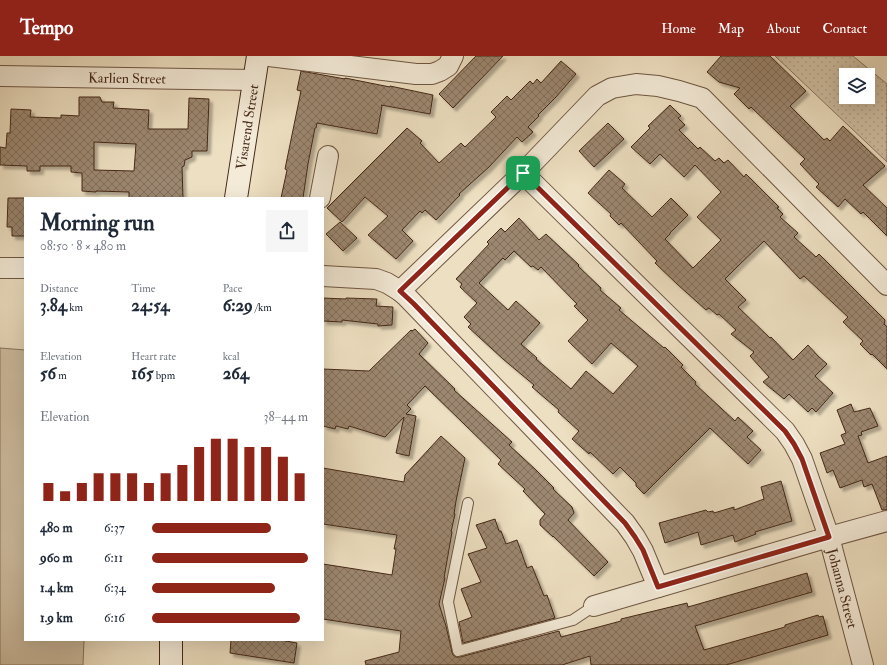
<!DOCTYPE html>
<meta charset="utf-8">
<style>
body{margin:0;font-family:"IM FELL Double Pica",serif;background:#f6f6f7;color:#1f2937;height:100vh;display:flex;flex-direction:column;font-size:15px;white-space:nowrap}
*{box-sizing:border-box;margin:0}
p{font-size:13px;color:#747a83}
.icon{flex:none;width:22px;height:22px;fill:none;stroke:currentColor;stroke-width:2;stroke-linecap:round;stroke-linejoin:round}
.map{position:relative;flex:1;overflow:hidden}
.drawer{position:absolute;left:24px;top:141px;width:300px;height:444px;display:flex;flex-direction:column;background:#fff;border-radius:0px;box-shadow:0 4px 16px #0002}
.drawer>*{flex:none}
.tools{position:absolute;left:839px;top:12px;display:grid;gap:8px}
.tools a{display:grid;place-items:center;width:36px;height:36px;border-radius:0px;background:#fff;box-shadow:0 4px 16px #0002;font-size:20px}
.pin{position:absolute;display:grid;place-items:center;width:34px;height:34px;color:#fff;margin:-17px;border-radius:8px;box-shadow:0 2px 6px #0006}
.round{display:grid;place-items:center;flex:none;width:42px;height:42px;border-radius:0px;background:#f6f6f7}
.overview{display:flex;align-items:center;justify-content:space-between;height:68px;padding:0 16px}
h1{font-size:22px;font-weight:700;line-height:30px}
.figures{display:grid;grid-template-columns:repeat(3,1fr);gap:6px;height:68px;padding:4px 16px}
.figures div{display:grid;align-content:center}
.figures b{font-size:17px;font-weight:700}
.figures small{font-size:11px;font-weight:400}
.figures p{font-size:11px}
.chart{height:112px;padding:8px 16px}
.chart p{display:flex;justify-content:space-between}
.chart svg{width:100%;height:72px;margin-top:4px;stroke:#8f2418;stroke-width:6}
ul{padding:0 16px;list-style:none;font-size:13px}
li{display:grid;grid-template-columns:64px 48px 1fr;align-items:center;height:30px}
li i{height:10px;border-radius:5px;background:#8f2418}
header{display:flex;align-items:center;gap:24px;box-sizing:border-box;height:56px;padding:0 20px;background:#8f2418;color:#fff}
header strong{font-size:19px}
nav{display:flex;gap:22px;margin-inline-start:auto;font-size:14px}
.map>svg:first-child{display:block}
</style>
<header>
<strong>Tempo</strong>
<nav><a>Home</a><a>Map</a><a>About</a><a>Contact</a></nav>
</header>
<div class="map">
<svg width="887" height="609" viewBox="0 0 887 609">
<defs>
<pattern id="grass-dots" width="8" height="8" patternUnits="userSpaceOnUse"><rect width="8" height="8" fill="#d0c0a4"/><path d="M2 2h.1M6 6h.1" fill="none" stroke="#b4a58c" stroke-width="1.8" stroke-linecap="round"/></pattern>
<pattern id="building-cross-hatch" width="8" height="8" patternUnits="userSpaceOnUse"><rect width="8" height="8" fill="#9c876f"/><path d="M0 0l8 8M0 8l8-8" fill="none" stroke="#816e5a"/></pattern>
<filter id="shadow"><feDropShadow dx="3.5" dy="3.5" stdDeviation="1" flood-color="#0004"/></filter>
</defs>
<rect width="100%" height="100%" fill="#eddfc1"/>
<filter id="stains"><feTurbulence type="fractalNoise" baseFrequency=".005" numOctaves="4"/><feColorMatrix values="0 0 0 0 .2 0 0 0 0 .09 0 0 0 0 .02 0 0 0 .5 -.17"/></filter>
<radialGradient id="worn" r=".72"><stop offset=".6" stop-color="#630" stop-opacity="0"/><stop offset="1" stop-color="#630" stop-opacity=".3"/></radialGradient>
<path fill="url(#grass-dots)" stroke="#8a745e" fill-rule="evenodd" d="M 775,0 L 853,0 L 887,28 L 887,106 ZM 846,19 L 868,19 L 868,41 L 846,41 Z"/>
<path fill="#d0c0a4" stroke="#8a745e" d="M 0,292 L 25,294 L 25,584 L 84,584 L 83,609 L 0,609 Z"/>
<path fill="url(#building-cross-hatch)" stroke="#452817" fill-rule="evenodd" filter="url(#shadow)" d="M 476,0 L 503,0 L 453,52 L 439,38 Z
M 721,0 L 770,0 L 806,35 L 790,50 L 824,84 L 827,82 L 830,85 L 843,70 L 885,110 L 863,129 L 887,152 L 887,180 L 863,156 L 861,158 L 845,143 L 838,151 L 816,131 L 819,128 L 800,108 L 805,103 L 751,51 L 749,53 L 734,38 L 740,32 L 719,26 L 707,16 Z
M 561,5 L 576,18 L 556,41 L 538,59 L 539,60 L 528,71 L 533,76 L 522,86 L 517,81 L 489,111 L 459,138 L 460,139 L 436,164 L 425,154 L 422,157 L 420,155 L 402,174 L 413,185 L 396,203 L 368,179 L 388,160 L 365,141 L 342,166 L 327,152 L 407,72 L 422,85 L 420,87 L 439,107 L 461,87 L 465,91 L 496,61 L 491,56 L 507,40 L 511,44 L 530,25 L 533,28 L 537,23 L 541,27 Z
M 301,15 L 345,23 L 345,22 L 390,31 L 390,30 L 433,39 L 430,58 L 381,49 L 382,50 L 377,78 L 317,67 L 316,72 L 315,72 L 308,108 L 303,142 L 281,142 L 287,114 L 285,113 L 301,35 L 297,34 Z
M 79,41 L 100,41 L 102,46 L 114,46 L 113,52 L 149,54 L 148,73 L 188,73 L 189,42 L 209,43 L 207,95 L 192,95 L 192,101 L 185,104 L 184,110 L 182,111 L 183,142 L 129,142 L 129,136 L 96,135 L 96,136 L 82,135 L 82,117 L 71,116 L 71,110 L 40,110 L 40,115 L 27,115 L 27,110 L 0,109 L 0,91 L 6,92 L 7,77 L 10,77 L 11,53 L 31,54 L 30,61 L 61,62 L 61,59 L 79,60 ZM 94,86 L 136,88 L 134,115 L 94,114 Z
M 670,49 L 681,60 L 678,62 L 685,69 L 679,74 L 698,93 L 700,91 L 715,105 L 719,102 L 724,107 L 728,104 L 744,121 L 746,118 L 779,151 L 777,152 L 783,158 L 780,161 L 798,177 L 794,181 L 816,201 L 819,198 L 885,264 L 884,268 L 887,271 L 887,313 L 872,298 L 871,299 L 860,288 L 863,285 L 843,266 L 848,261 L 804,220 L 800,223 L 764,185 L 737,211 L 725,223 L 746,244 L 738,251 L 770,282 L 771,281 L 793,304 L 808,289 L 818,300 L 827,308 L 815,320 L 833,337 L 816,356 L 812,352 L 808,356 L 789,338 L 784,343 L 763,326 L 769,321 L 750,300 L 754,296 L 731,278 L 736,274 L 719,258 L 717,259 L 709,252 L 706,254 L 677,228 L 655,207 L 657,205 L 621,167 L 619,169 L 610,160 L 611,158 L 588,137 L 609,114 L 625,128 L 622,132 L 652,161 L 671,142 L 688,159 L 670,177 L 670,178 L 665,183 L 693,212 L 721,184 L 697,161 L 721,136 L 695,109 L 684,121 L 660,98 L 650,108 L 631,91 L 650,72 L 648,70 Z
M 608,67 L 624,83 L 594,111 L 579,95 Z
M 8,142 L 25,142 L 25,180 L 12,180 L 12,171 L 7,171 Z
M 519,162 L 539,184 L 546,178 L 579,209 L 578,210 L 601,232 L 600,234 L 621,252 L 619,254 L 664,292 L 665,291 L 683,309 L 681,311 L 696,326 L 695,328 L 735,365 L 738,361 L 753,375 L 747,381 L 761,394 L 748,408 L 710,372 L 644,438 L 636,430 L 636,427 L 620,411 L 613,418 L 590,396 L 589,398 L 572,383 L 579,375 L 558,356 L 559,354 L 532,331 L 534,329 L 503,303 L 468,271 L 471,268 L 464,261 L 477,247 L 460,231 L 462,228 L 456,223 L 489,188 L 487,186 L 501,172 L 505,176 ZM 514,195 L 531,211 L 533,210 L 538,214 L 541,211 L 577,248 L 574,250 L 588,264 L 568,285 L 592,308 L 611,287 L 638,310 L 613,338 L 586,315 L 571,333 L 536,303 L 537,302 L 521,288 L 540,267 L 516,245 L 508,254 L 479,227 L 503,202 L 505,204 Z
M 340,166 L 357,182 L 343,195 L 326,178 Z
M 323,242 L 346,243 L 346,242 L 377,243 L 376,250 L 393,251 L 392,269 L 378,270 L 378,268 L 342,264 L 342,266 L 323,265 Z
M 415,273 L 428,287 L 419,298 L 455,333 L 454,334 L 512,386 L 509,389 L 535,413 L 554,432 L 553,433 L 572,451 L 574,457 L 568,464 L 608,506 L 594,520 L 553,480 L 553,481 L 540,469 L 540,464 L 545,458 L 523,435 L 525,433 L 498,408 L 501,404 L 425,330 L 407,349 L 411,353 L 406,358 L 416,360 L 409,400 L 396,397 L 404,361 L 385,381 L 349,370 L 348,373 L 336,370 L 335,373 L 323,370 L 323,313 L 369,315 L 411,274 L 412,275 Z
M 851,348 L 854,356 L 870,352 L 878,370 L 861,376 L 862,379 L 858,380 L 868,407 L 887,400 L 887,454 L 882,454 L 872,428 L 864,431 L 862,424 L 840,432 L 833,414 L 827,417 L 820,397 L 845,388 L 841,379 L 846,377 L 837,354 Z
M 441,380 L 465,402 L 456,445 L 454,458 L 455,458 L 451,476 L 452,476 L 444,522 L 445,522 L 439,548 L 446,570 L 452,596 L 453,599 L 456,601 L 460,601 L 559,575 L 561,581 L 621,565 L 621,563 L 687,547 L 688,551 L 807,517 L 812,536 L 695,570 L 704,594 L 785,571 L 785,569 L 818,559 L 819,561 L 823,560 L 828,579 L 726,609 L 591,609 L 590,600 L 562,609 L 366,609 L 365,605 L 399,596 L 401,575 L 323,563 L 323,508 L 355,513 L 392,519 L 396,493 L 394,493 L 397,479 L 323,468 L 323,412 L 404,426 L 405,419 Z
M 781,425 L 792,465 L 755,476 L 756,478 L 735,486 L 733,479 L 701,489 L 698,476 L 665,487 L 659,467 L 706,454 L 708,456 L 713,455 L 714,457 L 734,451 L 734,454 L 764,443 L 761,431 Z
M 495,463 L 499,475 L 501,475 L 506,488 L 517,484 L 527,512 L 532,510 L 544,540 L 547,539 L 555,562 L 463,587 L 459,566 L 472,561 L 461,533 L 481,526 L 468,498 L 487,492 L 476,469 Z
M 231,584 L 280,584 L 297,587 L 294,607 L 230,597 Z"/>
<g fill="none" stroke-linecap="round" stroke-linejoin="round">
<g stroke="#6f5642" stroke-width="12">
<path id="lane" d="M 468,447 L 448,546 L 458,595 L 573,564 L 594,550"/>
</g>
<g stroke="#6f5642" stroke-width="22">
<g id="street">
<path d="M 269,0 L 416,18 L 432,18 L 440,15 L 448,10 L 453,0"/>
<path id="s1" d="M 0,20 L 254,24"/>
<path id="s2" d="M 523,117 L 785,375 L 794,388 L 802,403 L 829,481 L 863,609"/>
<path d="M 320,142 L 328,100"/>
<path d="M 0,212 L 25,212"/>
<path d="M 323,220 L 376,223 L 387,227 L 400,235 L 407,241 L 625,467 L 635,481 L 643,495 L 658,531"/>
<path d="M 400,235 L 523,117 L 597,40 L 612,32 L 636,28 L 658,30 L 679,35 L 702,42 L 887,229"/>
<path d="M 594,550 L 829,481 L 887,465"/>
</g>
</g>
<g stroke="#452817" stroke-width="24">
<g id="secondary">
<path id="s3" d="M 236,142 L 258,0"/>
<path d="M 171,609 L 171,584"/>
</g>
</g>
<use href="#lane" stroke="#f3ead7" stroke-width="10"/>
<use href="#street" stroke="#f3ead7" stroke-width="20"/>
<use href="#secondary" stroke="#f3ead7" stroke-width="22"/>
</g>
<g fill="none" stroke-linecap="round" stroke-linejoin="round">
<g stroke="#fff" stroke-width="8">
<path id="route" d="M 523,117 L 785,375 L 794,388 L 802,403 L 829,481 L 658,531 L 643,494 L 635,481 L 625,467 L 414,248 L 400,235 Z"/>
</g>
<use href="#route" stroke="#8f2418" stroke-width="5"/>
</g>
<g text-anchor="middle" stroke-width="3.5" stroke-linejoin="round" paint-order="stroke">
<g font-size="14" fill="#452817" stroke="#f3ead7">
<text dy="5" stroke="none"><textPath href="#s1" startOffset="127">Karlien Street</textPath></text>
<text dy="5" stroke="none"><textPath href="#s3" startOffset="72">Visarend Street</textPath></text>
<text dy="5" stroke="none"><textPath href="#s2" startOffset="536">Johanna Street</textPath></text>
</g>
</g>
<rect width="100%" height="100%" filter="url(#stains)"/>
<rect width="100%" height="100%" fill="url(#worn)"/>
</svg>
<div class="tools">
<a><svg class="icon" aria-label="layers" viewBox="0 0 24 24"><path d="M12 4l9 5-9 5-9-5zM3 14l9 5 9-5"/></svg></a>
</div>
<div class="pin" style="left:523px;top:117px;background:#1e9e55"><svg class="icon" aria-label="arrive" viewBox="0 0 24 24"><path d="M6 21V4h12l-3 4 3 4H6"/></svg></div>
<section class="drawer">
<div class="overview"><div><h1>Morning run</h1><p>08:50 · 8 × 480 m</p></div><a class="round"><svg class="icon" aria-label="share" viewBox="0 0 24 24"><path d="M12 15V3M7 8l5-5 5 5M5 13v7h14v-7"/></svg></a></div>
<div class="figures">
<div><p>Distance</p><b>3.84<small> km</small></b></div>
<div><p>Time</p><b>24:54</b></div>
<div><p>Pace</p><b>6:29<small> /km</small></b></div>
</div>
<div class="figures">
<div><p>Elevation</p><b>56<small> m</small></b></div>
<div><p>Heart rate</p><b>165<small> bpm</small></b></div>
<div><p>kcal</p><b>264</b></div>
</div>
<div class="chart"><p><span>Elevation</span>38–44 m</p>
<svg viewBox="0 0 160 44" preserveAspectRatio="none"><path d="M5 44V33M15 44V38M25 44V33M35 44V27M45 44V27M55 44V27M65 44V33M75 44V27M85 44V22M95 44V11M105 44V6M115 44V6M125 44V11M135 44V11M145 44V17M155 44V27"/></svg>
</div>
<ul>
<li><b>480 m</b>6:37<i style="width:76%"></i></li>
<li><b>960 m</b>6:11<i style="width:100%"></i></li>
<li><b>1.4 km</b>6:34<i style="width:79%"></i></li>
<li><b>1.9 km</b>6:16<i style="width:95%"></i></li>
</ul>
</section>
</div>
